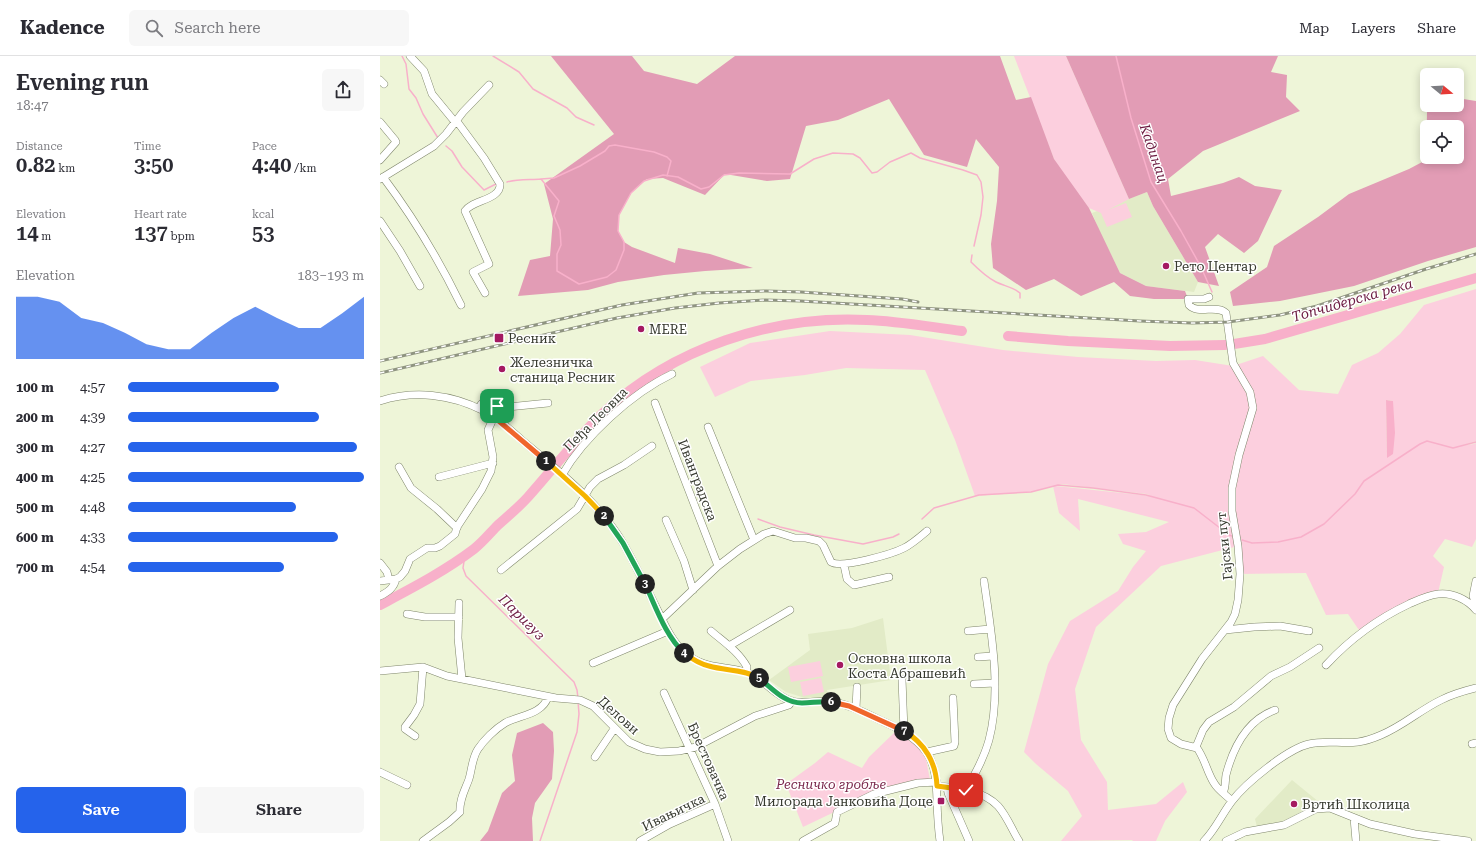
<!DOCTYPE html>
<meta charset="utf-8">
<style>
body{margin:0;font-family:"Roboto Serif",serif;background:#f7f7f7;color:#2b2b33;height:100vh;display:flex;flex-direction:column;font-size:15px;white-space:nowrap}
*{box-sizing:border-box;margin:0}
p{font-size:13px;color:#7c7c81}
.icon{flex:none;width:22px;height:22px;fill:none;stroke:currentColor;stroke-width:2;stroke-linecap:round;stroke-linejoin:round}
.map{position:relative;flex:1;overflow:hidden}
.sheet{display:flex;flex-direction:column;background:#fff;width:380px}
.sheet>*{flex:none}
.needle{width:26px;rotate:108deg}
.buttons{position:absolute;left:1040px;top:12px;display:grid;gap:8px}
.buttons a{display:grid;place-items:center;width:44px;height:44px;border-radius:6px;background:#fff;box-shadow:0 2px 10px #0003;font-size:20px}
.pin{position:absolute;display:grid;place-items:center;width:34px;height:34px;color:#fff;margin:-17px;border-radius:8px;box-shadow:0 2px 6px #0006}
.km{position:absolute;width:20px;height:20px;margin:-10px;border-radius:50%;background:#222;color:#fff;font-size:11px;line-height:20px;text-align:center}
.round{display:grid;place-items:center;flex:none;width:42px;height:42px;border-radius:6px;background:#f7f7f7}
.summary{display:flex;align-items:center;justify-content:space-between;height:68px;padding:0 16px}
h1{font-size:22px;font-weight:600;line-height:30px}
.metrics{display:grid;grid-template-columns:repeat(3,1fr);gap:6px;height:68px;padding:4px 16px}
.metrics div{display:grid;align-content:center}
.metrics b{font-size:20px;font-weight:600}
.metrics small{font-size:11px;font-weight:400}
.metrics p{font-size:11px}
.chart{height:112px;padding:8px 16px}
.chart p{display:flex;justify-content:space-between}
.chart svg{width:100%;height:72px;margin-top:4px;fill:#2563eb;opacity:.7}
.action{display:flex;gap:8px;margin-top:auto;padding:8px 16px}
.action a{flex:1;height:46px;border-radius:6px;background:#2563eb;color:#fff;font-size:16px;font-weight:600;line-height:46px;text-align:center}
.action a+a{background:#f7f7f7;color:#2b2b33}
ul{padding:0 16px;list-style:none;font-size:13px}
li{display:grid;grid-template-columns:64px 48px 1fr;align-items:center;height:30px}
li i{height:10px;border-radius:5px;background:#2563eb}
header{display:flex;align-items:center;gap:24px;box-sizing:border-box;height:56px;padding:0 20px;background:#fff;border-bottom:1px solid #e1e1e2}
header strong{font-size:19px}
nav{display:flex;gap:22px;margin-inline-start:auto;font-size:14px}
.search{width:280px;height:36px;background:#f7f7f7;display:flex;align-items:center;gap:10px;box-sizing:border-box;padding:0 14px;border-radius:6px;color:#7c7c81;font-size:15px}
main{display:flex;flex:1;min-height:0}
.map>svg:first-child{display:block}
</style>
<header>
<strong>Kadence</strong>
<div class="search"><svg class="icon" aria-label="search" viewBox="0 0 24 24"><circle cx="10" cy="10" r="6"/><path d="M15 15l6 6"/></svg>Search here</div>
<nav><a>Map</a><a>Layers</a><a>Share</a></nav>
</header>
<main>
<section class="sheet">
<div class="summary"><div><h1>Evening run</h1><p>18:47</p></div><a class="round"><svg class="icon" aria-label="share" viewBox="0 0 24 24"><path d="M12 15V3M7 8l5-5 5 5M5 13v7h14v-7"/></svg></a></div>
<div class="metrics">
<div><p>Distance</p><b>0.82<small> km</small></b></div>
<div><p>Time</p><b>3:50</b></div>
<div><p>Pace</p><b>4:40<small> /km</small></b></div>
</div>
<div class="metrics">
<div><p>Elevation</p><b>14<small> m</small></b></div>
<div><p>Heart rate</p><b>137<small> bpm</small></b></div>
<div><p>kcal</p><b>53</b></div>
</div>
<div class="chart"><p><span>Elevation</span>183–193 m</p>
<svg viewBox="0 0 160 44" preserveAspectRatio="none"><path d="M0 44V6L10 6L20 9L30 19L40 22L50 28L60 35L70 38L80 38L90 28L100 19L110 12L120 19L130 25L140 25L150 16L160 6V44z"/></svg>
</div>
<ul>
<li><b>100 m</b>4:57<i style="width:64%"></i></li>
<li><b>200 m</b>4:39<i style="width:81%"></i></li>
<li><b>300 m</b>4:27<i style="width:97%"></i></li>
<li><b>400 m</b>4:25<i style="width:100%"></i></li>
<li><b>500 m</b>4:48<i style="width:71%"></i></li>
<li><b>600 m</b>4:33<i style="width:89%"></i></li>
<li><b>700 m</b>4:54<i style="width:66%"></i></li>
</ul>
<div class="action"><a>Save</a><a>Share</a></div>
</section>
<div class="map">
<svg width="1096" height="785" viewBox="0 0 1096 785">
<rect width="100%" height="100%" fill="#eef5d8"/>
<path fill="#e2ebc7" d="M 767,136 L 773,150 L 818,226 L 814,236 L 766,230 L 740,217 L 721,179 L 712,157 Z
M 503,562 L 511,624 L 447,634 L 448,641 L 425,642 L 406,636 L 389,624 L 430,594 L 428,578 L 472,572 Z
M 912,724 L 939,746 L 939,750 L 929,751 L 907,764 L 877,771 L 875,763 Z"/>
<path fill="#fccfde" fill-rule="evenodd" d="M 634,0 L 686,0 L 749,143 L 728,154 L 746,147 L 752,161 L 727,171 L 721,157 L 709,152 L 677,111 Z
M 1096,233 L 1096,385 L 1080,390 L 1094,388 L 1096,387 L 1096,483 L 1092,491 L 1065,483 L 1053,500 L 1064,511 L 1058,537 L 1045,541 L 981,577 L 968,558 L 946,559 L 926,517 L 860,518 L 858,490 L 781,510 L 716,571 L 695,633 L 701,684 L 727,726 L 728,754 L 776,748 L 803,726 L 807,736 L 785,765 L 776,785 L 753,785 L 752,784 L 681,785 L 702,760 L 688,735 L 656,708 L 644,696 L 668,608 L 690,565 L 738,535 L 753,511 L 766,495 L 743,488 L 738,478 L 766,476 L 789,466 L 698,443 L 700,475 L 679,457 L 673,430 L 651,436 L 595,440 L 575,384 L 545,314 L 466,312 L 425,319 L 371,325 L 335,341 L 320,311 L 370,287 L 450,275 L 530,279 L 623,294 L 698,301 L 776,305 L 815,304 L 853,310 L 883,300 L 919,334 L 958,338 L 972,309 L 998,297 L 1020,278 L 1044,249 ZM 1006,344 L 1013,345 L 1007,402 ZM 682,428 L 767,438 L 771,440 L 675,430 Z
M 440,605 L 443,620 L 411,626 L 408,611 Z
M 441,622 L 444,636 L 423,640 L 420,626 Z
M 516,675 L 533,686 L 545,697 L 550,724 L 492,738 L 423,771 L 406,728 L 435,707 L 448,696 L 482,712 L 489,701 Z"/>
<path fill="#e29cb5" fill-rule="evenodd" d="M 171,0 L 252,0 L 264,15 L 317,28 L 355,0 L 620,0 L 636,44 L 651,41 L 674,103 L 709,152 L 740,217 L 766,230 L 805,235 L 808,243 L 774,243 L 750,240 L 734,226 L 701,240 L 674,223 L 646,234 L 613,212 L 611,188 L 617,145 L 619,111 L 596,83 L 587,111 L 544,99 L 509,43 L 458,64 L 426,70 L 410,123 L 387,125 L 345,118 L 325,139 L 283,122 L 267,123 L 251,137 L 239,159 L 238,175 L 244,186 L 252,191 L 295,207 L 298,192 L 330,198 L 373,212 L 325,215 L 284,219 L 238,226 L 208,234 L 138,240 L 150,204 L 170,200 L 173,163 L 164,128 L 234,78 Z
M 686,0 L 898,0 L 891,16 L 907,19 L 906,41 L 920,55 L 823,95 L 788,123 L 791,140 L 843,127 L 859,121 L 875,130 L 902,134 L 878,185 L 864,197 L 838,178 L 825,191 L 839,230 L 818,226 L 773,150 L 767,136 L 749,143 Z
M 1077,42 L 1096,45 L 1096,191 L 1048,205 L 974,230 L 900,245 L 853,250 L 850,236 L 887,211 L 894,190 L 938,161 L 969,138 L 1029,113 L 1046,104 L 1047,56 L 1055,49 L 1077,49 ZM 1047,71 L 1077,71 L 1077,101 L 1047,101 Z
M 163,667 L 173,676 L 174,695 L 172,723 L 155,747 L 152,762 L 153,785 L 100,785 L 108,775 L 122,737 L 135,725 L 132,699 L 137,677 Z"/>
<path fill="#f8b0ca" d="M 1006,344 L 1013,345 L 1015,377 L 1013,398 L 1007,402 Z"/>
<g fill="none" stroke-linecap="round" stroke-linejoin="round">
<path stroke="#f8b0ca" stroke-width="1.5" d="M 22,0 L 26,8 L 29,33 L 36,42 L 43,58 L 58,82
M 113,0 L 139,16 L 153,33 L 187,52 L 196,61 L 214,69
M 736,0 L 751,62 L 771,126 L 801,175 L 821,211 L 832,236
M 66,90 L 72,95 L 82,111 L 104,134 L 116,128
M 161,123 L 174,122 L 200,110 L 225,95 L 229,90 L 235,89 L 274,96 L 287,101 L 291,105 L 287,120
M 127,126 C 138,123 150,124 161,123 L 179,145 L 174,160 L 180,174 L 181,189 L 177,198 L 177,215 L 199,228 L 227,221 L 236,214 L 244,194 L 244,186 L 238,175 L 239,159 L 251,137 L 264,125 L 283,119 L 298,121 L 321,133 L 329,131 L 344,119 L 359,117 L 410,118 L 434,103 L 453,97 L 473,98 L 480,102 L 492,117 L 497,116 L 510,106 L 531,97 L 540,102 L 583,114 L 597,119 L 601,126 L 603,141 L 601,159 L 594,190
M 592,199 L 591,206 C 599,214 606,221 616,226 C 624,230 633,231 640,237 L 640,242
M 378,463 L 400,471 L 434,479 L 483,488 L 513,481 L 519,478
M 542,463 L 554,452 L 599,439 L 651,436 L 678,429 L 713,432 L 766,439 L 814,452 L 849,479 L 852,480
M 862,484 L 872,487 L 898,486 L 921,481 L 944,468 L 975,438 L 984,425 L 1040,388 L 1047,385 L 1073,392 L 1096,386
M 85,499 L 83,512 L 86,520 L 194,626 L 197,634 L 198,642
M 160,785 L 197,676 L 199,658 L 198,645"/>
<path stroke="#f8b0ca" stroke-width="10" d="M 628,280 L 688,285 L 790,290 L 845,289
M 854,288 L 885,283 L 1096,222
M 0,549 C 32,532 65,515 94,493 C 103,486 110,477 118,469 C 128,460 139,451 148,441 C 173,413 196,383 223,357 C 293,292 392,259 487,264 C 518,265 550,271 582,275"/>
<g stroke="#7f866b" stroke-width="8">
<path id="minor" d="M 30,0 L 44,15 L 52,38 L 75,66
M 0,24 L 4,28
M 76,64 L 104,102 L 120,128 C 121,144 92,144 85,155 L 109,208 L 93,216 L 105,237
M 0,66 L 15,84 L 16,86 L 0,104
M 3,121 C 33,161 59,204 81,249
M 0,123 L 54,90 L 66,78 L 83,56 L 109,29
M 0,165 L 20,195 L 40,230
M 829,241 L 824,243 L 808,243 L 809,249 C 818,259 837,248 846,257 L 853,307 L 870,336 L 873,352 L 859,399 L 852,432 L 852,455 L 858,490 L 860,518 L 858,544 L 855,558 L 851,566 L 822,603 L 793,649 L 789,662 L 788,673 L 791,682 L 801,688 L 817,692 C 825,703 827,716 834,727 C 838,734 846,739 852,745
M 0,345 C 34,334 71,338 104,355 C 119,362 131,375 144,386 C 180,416 219,447 243,487 C 255,508 265,529 276,551 C 284,567 291,585 305,597 C 326,614 342,609 365,616 C 383,621 393,639 411,645 C 425,649 440,643 454,646 C 471,649 487,658 502,665 C 572,695 551,723 560,785
M 275,347 L 338,510
M 118,352 L 168,347
M 328,371 L 374,484
M 19,411 L 31,432 L 57,453 L 77,472
M 182,419 C 204,381 252,337 292,318
M 59,421 L 113,407
M 286,464 L 304,505 L 313,534
M 0,507 L 7,516 L 9,524
M 464,509 L 467,523 L 474,529 L 509,521
M 121,514 L 197,453 L 210,431 L 218,423 L 244,409 L 272,390
M 0,525 L 16,523 L 20,521 L 25,515 L 30,503 L 47,492 L 55,492 L 60,490 L 75,478 L 77,471 L 102,433 L 111,415 L 113,401 L 108,374 L 118,352 L 115,346 C 107,343 102,345 99,352
M 1096,525 L 1093,540 L 1096,548
M 0,540 C 8,536 14,532 16,523
M 79,547 L 78,582 L 82,623
M 27,558 L 45,561 L 79,561
M 282,563 L 338,510 L 360,493 L 384,478 L 393,475 L 415,482 L 426,482 L 439,485 L 443,489 L 451,506 C 461,513 512,498 524,492 C 532,488 540,481 547,475
M 845,574 L 874,571 L 900,570 L 929,575
M 331,575 C 344,586 359,596 367,611 L 366,616
M 588,575 L 610,573
M 349,590 L 410,554
M 598,601 L 613,600
M 213,607 L 288,575
M 946,609 C 970,583 997,563 1029,548 C 1038,544 1048,539 1058,538 C 1072,536 1088,544 1096,554
M 0,615 L 43,611 L 67,620 L 176,642 L 200,644 L 213,650 L 249,686 L 265,693 L 280,696 L 299,695 L 316,691 L 375,660 L 409,649 L 412,645
M 522,623 L 524,675
M 594,628 L 615,627
M 284,637 L 335,748 L 348,785
M 476,653 L 477,631
M 35,680 L 25,673 L 25,671 L 34,659 L 40,648 L 43,611
M 1092,688 L 1096,687
M 816,691 L 823,674 L 829,666 L 854,651 L 891,620 L 910,611 L 939,592
M 547,696 L 574,690 L 575,686 L 573,642
M 215,701 L 234,673
M 0,716 L 27,729
M 557,730 C 577,732 603,734 618,750 C 627,760 632,774 639,785
M 567,731 L 568,737 L 589,785
M 586,734 C 595,718 604,702 609,684 C 622,634 611,575 604,525
M 843,737 C 846,731 845,725 846,719 C 853,692 867,664 895,654
M 974,762 L 976,785
M 43,785 L 69,766 L 80,756 C 79,744 85,734 89,723 C 92,713 92,702 98,693 C 104,684 115,673 125,667 C 139,659 162,659 168,641
M 260,785 L 290,768 L 335,748
M 423,785 L 455,767 L 457,756 L 494,738 L 538,727 L 557,726
M 824,785 C 835,774 842,758 852,745 C 866,727 907,693 929,688 C 945,684 962,688 978,686 C 986,685 994,682 1001,679 C 1023,670 1040,654 1061,644 C 1073,638 1084,635 1096,632
M 846,785 L 865,776 L 904,769 L 936,753 L 950,752 L 990,768 L 1035,778 L 1088,785"/>
</g>
<use href="#minor" stroke="#fff" stroke-width="7"/>
<g stroke="#8f9481" stroke-width="3">
<path id="rail" d="M 0,305 L 242,249 L 318,237 L 386,235 L 421,236 L 522,243 L 538,246
M 0,317 L 237,262 L 295,252 L 339,247 L 385,244 L 420,245 L 760,265 L 812,267 L 848,266 L 900,259 L 937,250 L 1046,213 L 1096,198"/>
</g>
<use href="#rail" stroke="#fff" stroke-width="1.5" stroke-dasharray="4.5" stroke-linecap="butt"/>
</g>
<g fill="none" stroke-linecap="round" stroke-linejoin="round">
<g stroke="#fff" stroke-width="8">
<path id="split-1" d="M 117,350 L 118,354 L 114,361 L 166,405"/>
</g>
<g stroke="#fff" stroke-width="8">
<path id="split-2" d="M 166,405 L 205,440 L 224,460"/>
</g>
<g stroke="#fff" stroke-width="8">
<path id="split-3" d="M 224,460 L 243,487 L 265,528"/>
</g>
<g stroke="#fff" stroke-width="8">
<path id="split-4" d="M 265,528 C 276,551 285,579 304,597"/>
</g>
<g stroke="#fff" stroke-width="8">
<path id="split-5" d="M 304,597 C 312,603 320,608 329,610 C 346,615 363,613 379,622"/>
</g>
<g stroke="#fff" stroke-width="8">
<path id="split-6" d="M 379,622 C 392,632 404,647 422,647 C 432,647 441,645 451,646"/>
</g>
<g stroke="#fff" stroke-width="8">
<path id="split-7" d="M 451,646 L 469,650 L 524,675"/>
</g>
<g stroke="#fff" stroke-width="8">
<path id="split-8" d="M 524,675 C 545,687 556,707 557,730 L 586,734"/>
</g>
<use href="#split-1" stroke="#f0652b" stroke-width="5"/>
<use href="#split-2" stroke="#f5b400" stroke-width="5"/>
<use href="#split-3" stroke="#22a559" stroke-width="5"/>
<use href="#split-4" stroke="#22a559" stroke-width="5"/>
<use href="#split-5" stroke="#f5b400" stroke-width="5"/>
<use href="#split-6" stroke="#22a559" stroke-width="5"/>
<use href="#split-7" stroke="#f0652b" stroke-width="5"/>
<use href="#split-8" stroke="#f5b400" stroke-width="5"/>
</g>
<g fill="#a41961" stroke="#fff" stroke-width="1.5">
<circle cx="786" cy="210" r="4"/>
<circle cx="261" cy="273" r="4"/>
<rect x="114" y="277" width="10" height="10" rx="2"/>
<circle cx="122" cy="313" r="4"/>
<circle cx="460" cy="609" r="4"/>
<rect x="557" y="741" width="8" height="8" rx="2"/>
<circle cx="914" cy="748" r="4"/>
</g>
<g text-anchor="middle" stroke-width="3" stroke-linejoin="round" paint-order="stroke">
<g font-size="13" fill="#36392e" stroke="#fff" text-anchor="start">
<text x="794" y="215">Рето Центар</text>
<text x="269" y="278">MERE</text>
<text x="128" y="287">Ресник</text>
<text x="130" y="311">Железничка<tspan x="130" dy="15">станица Ресник</tspan></text>
<text x="468" y="607">Основна школа<tspan x="468" dy="15">Коста Абрашевић</tspan></text>
<text x="553" y="750" text-anchor="end">Милорада Јанковића Доце</text>
<text x="922" y="753">Вртић Школица</text>
</g>
<g font-size="13" fill="#36392e" stroke="#fff">
<text transform="translate(215 363) rotate(-45)" y="5">Пеђа Леовца</text>
<text transform="translate(318 424) rotate(69)" y="5">Иванградска</text>
<text transform="translate(844 490) rotate(-96)" y="5">Гајски пут</text>
<text transform="translate(239 659) rotate(42)" y="5">Делови</text>
<text transform="translate(329 705) rotate(66)" y="5">Брестовачка</text>
<text transform="translate(293 756) rotate(-26)" y="5">Ивањичка</text>
</g>
<g font-size="13" font-style="italic" fill="#7b294d" stroke="#fff">
<text x="451" y="733">Ресничко гробље</text>
</g>
<g font-size="14" font-style="italic" fill="#6d1c42" stroke="#fff">
<text transform="translate(774 97) rotate(71)" y="5">Кадинац</text>
<text transform="translate(972 244) rotate(-16)" y="5">Топчидерска река</text>
<text transform="translate(142 561) rotate(45)" y="5">Паригуз</text>
</g>
</g>
</svg>
<div class="buttons">
<a><svg class="needle" viewBox="-14 -14 28 28"><path d="M0-13l5 13h-10z" fill="#e53935"/><path d="M0 13l5-13h-10z" fill="#7c7c81"/></svg></a>
<a><svg class="icon" aria-label="locate" viewBox="0 0 24 24"><circle cx="12" cy="12" r="6"/><path d="M12 2v4M12 18v4M2 12h4M18 12h4"/></svg></a>
</div>
<div class="pin" style="left:117px;top:350px;background:#1e9e55"><svg class="icon" aria-label="arrive" viewBox="0 0 24 24"><path d="M6 21V4h12l-3 4 3 4H6"/></svg></div>
<div class="pin" style="left:586px;top:734px;background:#d93025"><svg class="icon" aria-label="check" viewBox="0 0 24 24"><path d="M5 12l5 5 9-10"/></svg></div>
<b class="km" style="left:166px;top:405px">1</b>
<b class="km" style="left:224px;top:460px">2</b>
<b class="km" style="left:265px;top:528px">3</b>
<b class="km" style="left:304px;top:597px">4</b>
<b class="km" style="left:379px;top:622px">5</b>
<b class="km" style="left:451px;top:646px">6</b>
<b class="km" style="left:524px;top:675px">7</b>
</div>
</main>
